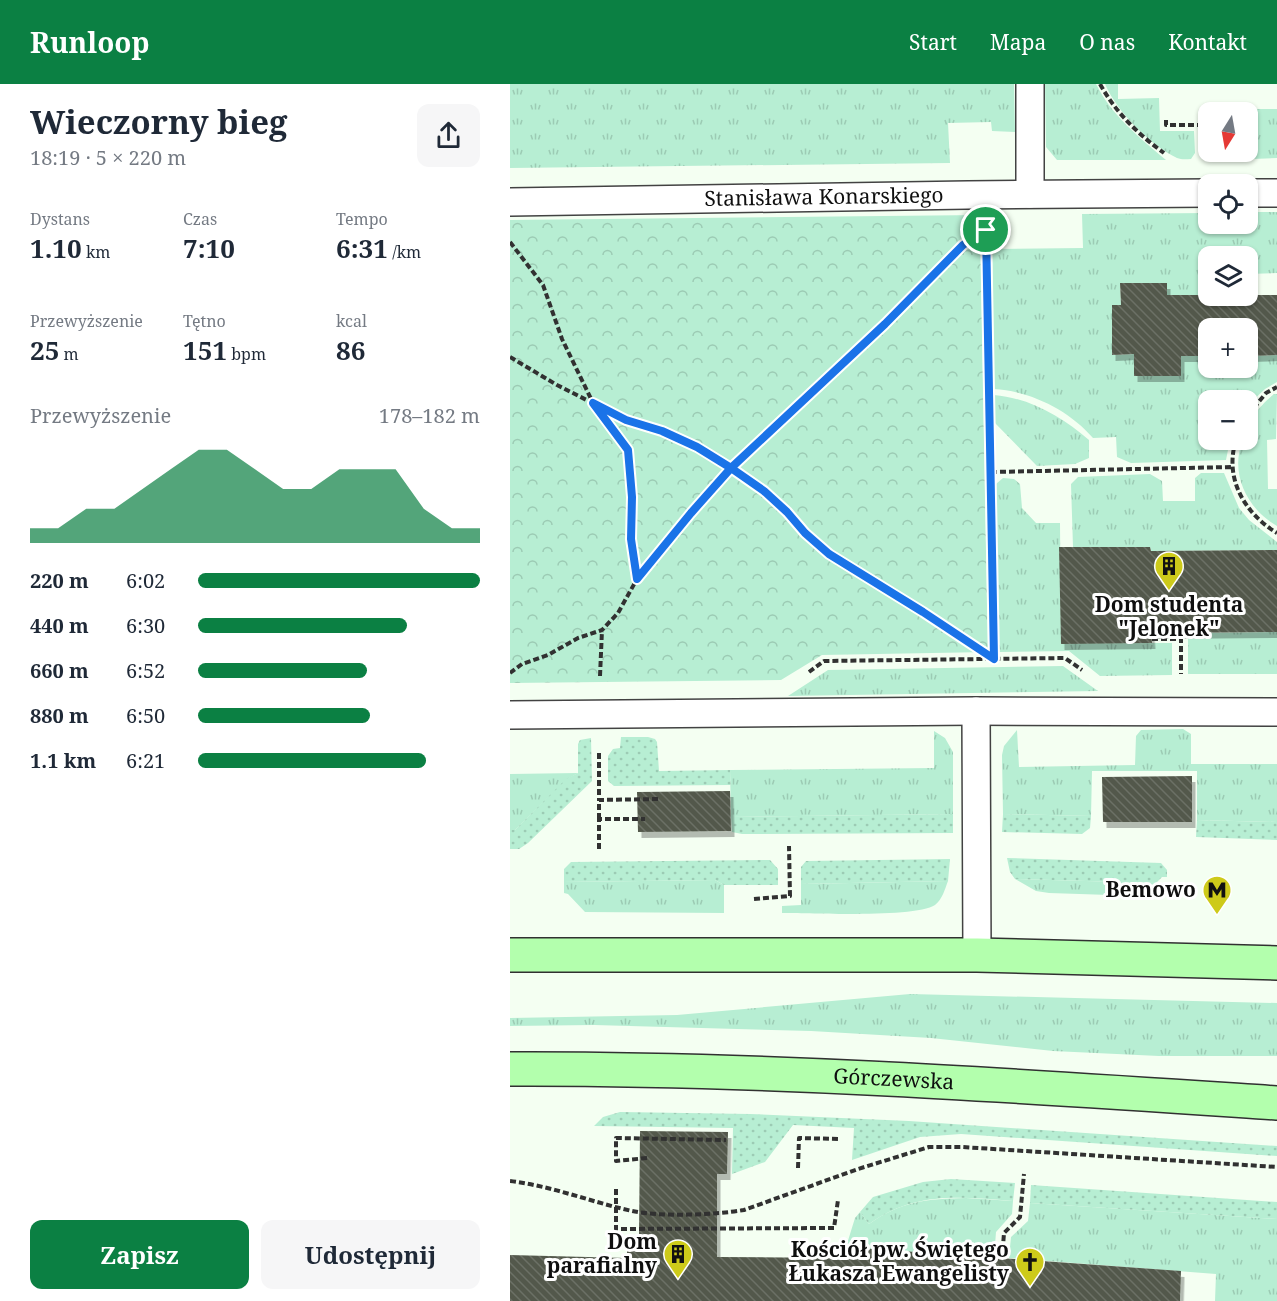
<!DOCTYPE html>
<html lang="pl">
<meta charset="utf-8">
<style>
body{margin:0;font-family:"Noto Serif",serif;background:#f6f6f7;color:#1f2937;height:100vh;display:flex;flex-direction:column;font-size:22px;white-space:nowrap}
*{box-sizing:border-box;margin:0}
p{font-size:20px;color:#747a83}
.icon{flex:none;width:33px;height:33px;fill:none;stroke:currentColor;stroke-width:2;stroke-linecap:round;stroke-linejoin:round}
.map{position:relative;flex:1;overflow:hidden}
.sheet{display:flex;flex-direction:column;background:#fff;width:510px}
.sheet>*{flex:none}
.needle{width:39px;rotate:191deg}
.tools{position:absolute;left:688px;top:18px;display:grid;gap:12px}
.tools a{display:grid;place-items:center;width:60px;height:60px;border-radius:12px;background:#fff;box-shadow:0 2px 4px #0004;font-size:30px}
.pin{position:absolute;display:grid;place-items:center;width:51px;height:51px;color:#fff;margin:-26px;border:3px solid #fff;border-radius:50%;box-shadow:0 2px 6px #0007}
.round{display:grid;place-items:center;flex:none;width:63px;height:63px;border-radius:12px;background:#f6f6f7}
.summary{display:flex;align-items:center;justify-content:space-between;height:102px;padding:0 30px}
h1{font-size:33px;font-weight:700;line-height:45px}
.figures{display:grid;grid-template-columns:repeat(3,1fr);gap:9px;height:102px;padding:6px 30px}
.figures div{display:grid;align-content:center}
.figures b{font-size:26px;font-weight:700}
.figures small{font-size:16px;font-weight:400}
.figures p{font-size:16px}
.chart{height:168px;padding:12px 30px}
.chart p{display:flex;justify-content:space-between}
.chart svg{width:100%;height:108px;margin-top:6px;fill:#0b8043;opacity:.7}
.cta{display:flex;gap:12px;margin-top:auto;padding:12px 30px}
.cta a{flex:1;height:69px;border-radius:12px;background:#0b8043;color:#fff;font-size:24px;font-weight:700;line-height:69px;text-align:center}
.cta a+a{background:#f6f6f7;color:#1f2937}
ul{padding:0 30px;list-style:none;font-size:20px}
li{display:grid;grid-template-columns:96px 72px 1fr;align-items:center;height:45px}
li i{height:15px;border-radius:8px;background:#0b8043}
header{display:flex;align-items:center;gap:36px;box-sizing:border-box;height:84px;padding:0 30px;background:#0b8043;color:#fff}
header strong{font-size:28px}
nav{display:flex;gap:33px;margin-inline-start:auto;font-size:21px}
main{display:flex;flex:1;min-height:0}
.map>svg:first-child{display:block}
</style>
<header>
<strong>Runloop</strong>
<nav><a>Start</a><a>Mapa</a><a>O nas</a><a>Kontakt</a></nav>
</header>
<main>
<section class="sheet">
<div class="summary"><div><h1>Wieczorny bieg</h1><p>18:19 · 5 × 220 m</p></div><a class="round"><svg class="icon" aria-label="share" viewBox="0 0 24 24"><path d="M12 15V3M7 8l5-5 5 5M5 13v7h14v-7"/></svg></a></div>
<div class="figures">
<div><p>Dystans</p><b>1.10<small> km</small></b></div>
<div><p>Czas</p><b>7:10</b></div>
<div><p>Tempo</p><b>6:31<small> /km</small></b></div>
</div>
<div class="figures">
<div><p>Przewyższenie</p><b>25<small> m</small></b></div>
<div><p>Tętno</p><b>151<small> bpm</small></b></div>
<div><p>kcal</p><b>86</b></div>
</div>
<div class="chart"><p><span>Przewyższenie</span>178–182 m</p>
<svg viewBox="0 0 160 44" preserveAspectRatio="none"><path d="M0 44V38L10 38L20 30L30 30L40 22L50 14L60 6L70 6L80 14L90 22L100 22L110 14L120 14L130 14L140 30L150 38L160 38V44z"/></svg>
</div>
<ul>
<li><b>220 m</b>6:02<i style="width:100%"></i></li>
<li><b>440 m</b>6:30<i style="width:74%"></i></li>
<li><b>660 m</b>6:52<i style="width:60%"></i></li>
<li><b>880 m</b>6:50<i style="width:61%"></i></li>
<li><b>1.1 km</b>6:21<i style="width:81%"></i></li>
</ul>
<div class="cta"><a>Zapisz</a><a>Udostępnij</a></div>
</section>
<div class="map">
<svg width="767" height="1217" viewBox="0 0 767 1217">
<defs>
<pattern id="grass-tufts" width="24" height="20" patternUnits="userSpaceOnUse" patternTransform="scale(1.5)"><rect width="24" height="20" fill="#b7eed3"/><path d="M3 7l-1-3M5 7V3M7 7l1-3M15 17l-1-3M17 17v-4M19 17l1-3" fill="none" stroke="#9ccbb4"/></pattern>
<pattern id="park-crowns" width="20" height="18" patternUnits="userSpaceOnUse" patternTransform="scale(1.5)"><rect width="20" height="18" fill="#b7eed3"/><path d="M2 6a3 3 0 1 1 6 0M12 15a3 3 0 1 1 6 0" fill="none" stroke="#9ccbb4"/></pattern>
<pattern id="garden-dots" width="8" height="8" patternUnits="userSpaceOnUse" patternTransform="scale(1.5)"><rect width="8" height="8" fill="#b7eed3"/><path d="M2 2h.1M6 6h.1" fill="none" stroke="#9ccbb4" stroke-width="1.8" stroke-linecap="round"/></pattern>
<pattern id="building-back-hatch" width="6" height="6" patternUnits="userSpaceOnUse" patternTransform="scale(1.5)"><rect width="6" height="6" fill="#53594b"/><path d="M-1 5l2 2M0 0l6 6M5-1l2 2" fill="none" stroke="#6c7066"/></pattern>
<filter id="shadow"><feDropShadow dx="3.5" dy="6" stdDeviation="0" flood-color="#0004"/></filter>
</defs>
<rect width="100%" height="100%" fill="#f4fff2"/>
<path fill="url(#grass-tufts)" d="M 0,0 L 504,0 L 505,48 L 482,47 L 481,38 L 438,39 L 440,79 L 0,84 Z
M 535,0 L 586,0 C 602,32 629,53 656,76 L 547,76 L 536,63 Z
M 595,0 L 608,0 L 608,15 L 649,14 L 650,47 L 684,47 L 685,69 L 681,75 C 677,75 672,76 667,74 C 640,61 607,28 595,0 Z
M 723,25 L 767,25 L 767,74 L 717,76 L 711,70 L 711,68 L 738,68 L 738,28 L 723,28 Z
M 738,128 L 767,128 L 767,189 L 738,190 L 738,172 L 699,172 L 699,211 L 657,211 L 657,199 L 610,199 L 611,221 L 602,222 L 602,271 L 624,270 L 624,292 L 671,292 L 671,272 L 699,272 L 699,284 L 738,284 L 738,272 L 767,271 L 767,298 L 755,305 L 738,321 L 738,316 L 699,316 L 699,356 L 720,356 L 716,376 L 621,379 L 607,373 L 606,353 L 583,354 C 559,326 520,307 484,305 L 482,165 L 573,164 L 572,130 L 699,129 L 699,140 L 738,140 Z
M 764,310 L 767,310 L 766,355 L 757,356 L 758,405 L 767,405 L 767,442 C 737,425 719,389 733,356 L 738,356 C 738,336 749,322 764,310 Z
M 484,311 C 520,314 552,333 579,356 L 579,374 L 565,380 L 527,382 L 484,338 Z
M 691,389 L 714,389 L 729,424 L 739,436 L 767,458 L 767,466 L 641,467 L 640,463 L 563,463 L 561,400 L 568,393 L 640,390 L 652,397 L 653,417 L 685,417 L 685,394 Z
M 493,394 L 504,395 L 510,400 L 512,424 L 526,439 L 550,439 L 551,559 L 662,559 L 662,591 L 590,592 L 559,567 L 489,568 L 486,400 Z
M 767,548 L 767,590 L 678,590 L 678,549 Z
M 553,582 L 588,607 L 278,612 L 318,586 Z
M 673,645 L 681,650 L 681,680 L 767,680 L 767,738 L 687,736 L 687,687 L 582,687 L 581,732 L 493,730 L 492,671 L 494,662 L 507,646 L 509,683 L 625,681 L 626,652 L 631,646 Z
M 424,647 L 435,654 L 443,668 L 443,730 L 221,733 L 220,686 L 424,684 Z
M 68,689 L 56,696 L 5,746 L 0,746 L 0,690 Z
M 505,795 L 646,799 L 637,808 L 630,812 L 539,809 L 526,807 Z
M 205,796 L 214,801 L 214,829 L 75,828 L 58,810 L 54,809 L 54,798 Z
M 438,797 C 435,805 432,816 425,821 C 406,834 300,829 272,829 L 272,822 L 291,821 L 291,800 Z
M 400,910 L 767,919 L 767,972 L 649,972 L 543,967 L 421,954 L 301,947 L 84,941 L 0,942 L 0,934 L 167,931 Z
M 456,1114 L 503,1117 L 502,1130 L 486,1148 L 484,1174 L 336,1163 L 345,1134 L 350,1128 L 359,1140 C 391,1117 417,1115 456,1114 Z
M 520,1119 L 767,1135 L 767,1217 L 705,1217 L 706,1190 L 499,1174 L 501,1153 L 518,1137 Z"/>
<path fill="url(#park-crowns)" d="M 470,131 L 478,568 L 312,571 L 271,596 L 0,599 L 0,136 Z"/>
<path fill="url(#garden-dots)" d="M 111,653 L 138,653 L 145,655 L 147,658 L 149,687 L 220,686 L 220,701 L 104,702 L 98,697 L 98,672 L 103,665 L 110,664 Z
M 81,654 L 82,697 L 18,759 L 9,765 L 0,765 L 0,746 L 5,746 L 56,695 L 68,689 L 68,660 L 70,656 Z
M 443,730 L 443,749 L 232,750 L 222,748 L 221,733 Z
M 493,730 L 581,732 L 580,744 L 572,750 L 492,748 Z
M 687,736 L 767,738 L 767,756 L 686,753 Z
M 497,774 L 651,779 L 657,786 L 657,793 L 652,793 L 646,799 L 505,795 L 500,788 Z
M 440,775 L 438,797 L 291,800 L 291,783 L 296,777 Z
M 260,776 L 268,785 L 268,801 L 214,801 L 205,796 L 54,798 L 54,785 L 61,778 Z
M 110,1028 L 240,1030 L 399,1037 L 767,1062 L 767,1072 L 451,1050 L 410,1053 L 342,1076 L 344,1044 L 283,1041 L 255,1078 L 222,1090 L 223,1044 L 84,1042 L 93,1033 Z
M 441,1095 L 505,1099 L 503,1117 C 449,1113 406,1107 359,1140 L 350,1128 L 363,1113 L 413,1098 Z
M 521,1101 L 767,1118 L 767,1135 L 520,1119 Z"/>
<path fill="url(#building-back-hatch)" filter="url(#shadow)" d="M 610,199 L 657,199 L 657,211 L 767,211 L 767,271 L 738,272 L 738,244 L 699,244 L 699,272 L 671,272 L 671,292 L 624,292 L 624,270 L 602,271 L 602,221 L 611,221 Z
M 549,463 L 640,463 L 641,467 L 767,466 L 767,548 L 641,549 L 642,559 L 551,560 Z
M 682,692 L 682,738 L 593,738 L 592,693 Z
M 220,707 L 221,747 L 128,748 L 127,708 Z
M 130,1047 L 218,1048 L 217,1090 L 207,1090 L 207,1173 L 336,1174 L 336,1163 L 671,1187 L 670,1217 L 0,1217 L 0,1171 L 117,1174 L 117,1152 L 129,1152 Z"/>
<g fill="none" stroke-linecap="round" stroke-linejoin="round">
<g stroke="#424242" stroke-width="30">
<g id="service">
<path d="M 520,0 L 520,110"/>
<path d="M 738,109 L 767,109"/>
<path id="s1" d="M 0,118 L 458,111 L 699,109"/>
<path d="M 466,627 L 467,871"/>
<path d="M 0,631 L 466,627 L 767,628"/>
</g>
</g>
<g stroke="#313131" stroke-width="36">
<g id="secondary">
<path d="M 0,871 L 467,871 L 767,879"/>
<path id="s2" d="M 0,985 C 256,984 511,1002 767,1019"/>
</g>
</g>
<path stroke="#313131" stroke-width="4" stroke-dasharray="6 3" stroke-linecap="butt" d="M 590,0 C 606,29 628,50 654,69
M 656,36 L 656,41 L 698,41 L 698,69
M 476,150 L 484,575
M 0,158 L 33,201 L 52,255 L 83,319 L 118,366 L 122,413 L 121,455 L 127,495
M 0,273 L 47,301 L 116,336 L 152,347 L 187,363 L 234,392 L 254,407 L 277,428 L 295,449 L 319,470 L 413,528 L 483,574
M 738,331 L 756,309 L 767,303
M 726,356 C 714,394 734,429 767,449
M 481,388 L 722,383
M 642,555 L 671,555 L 671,590
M 299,588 L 314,577 L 555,574 L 572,586
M 0,589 L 12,580 L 38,571 L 68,554 L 92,546 L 108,529 L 127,495 L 181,429 L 213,393 L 375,239 L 453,161 L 468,151
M 90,592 L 92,546
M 89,669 L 89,716
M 89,735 L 89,716 L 148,715
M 89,765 L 89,735 L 135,735
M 244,815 L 280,812 L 279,762
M 137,1074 L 106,1077 L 106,1054 L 216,1056
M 288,1084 L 289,1054 L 328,1055
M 0,1097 C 42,1102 81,1118 122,1127 C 151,1133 205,1131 234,1126 L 348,1085 L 419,1063 L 452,1063 L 767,1083
M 106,1105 L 106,1145 L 324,1144 L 328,1116
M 492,1175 L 494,1149 L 510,1133 L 514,1090"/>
<use href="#service" stroke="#fff" stroke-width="27"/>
<use href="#secondary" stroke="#b3ffad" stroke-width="33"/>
</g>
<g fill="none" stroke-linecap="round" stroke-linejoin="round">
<g stroke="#fff" stroke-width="12">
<path id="route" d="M 476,146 L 453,161 L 375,240 L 221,384 L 187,363 L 152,347 L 116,336 L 83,319 L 118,366 L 122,413 L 121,455 L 127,495 L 181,429 L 221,384 L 254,407 L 277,428 L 295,449 L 319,470 L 413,528 L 484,575 L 476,146"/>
</g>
<use href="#route" stroke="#1a73e8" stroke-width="8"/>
</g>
<defs>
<g id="building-pin" transform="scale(1.5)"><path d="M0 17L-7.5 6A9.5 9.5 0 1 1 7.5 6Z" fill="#cdca1a" stroke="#fff"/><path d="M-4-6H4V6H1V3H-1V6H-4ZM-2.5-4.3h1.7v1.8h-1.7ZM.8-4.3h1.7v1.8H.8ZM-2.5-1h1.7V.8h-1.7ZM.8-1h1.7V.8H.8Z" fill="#111"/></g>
<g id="metro-pin" transform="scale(1.5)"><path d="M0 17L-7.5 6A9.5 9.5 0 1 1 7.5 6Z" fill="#cdca1a" stroke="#fff"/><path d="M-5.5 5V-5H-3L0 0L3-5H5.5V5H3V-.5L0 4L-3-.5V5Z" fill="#111"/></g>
<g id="church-pin" transform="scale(1.5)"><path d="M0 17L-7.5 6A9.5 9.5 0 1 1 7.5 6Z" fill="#cdca1a" stroke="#fff"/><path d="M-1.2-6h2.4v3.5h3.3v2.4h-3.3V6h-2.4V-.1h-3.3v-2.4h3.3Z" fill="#111"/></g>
</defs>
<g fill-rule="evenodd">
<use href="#building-pin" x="659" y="482"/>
<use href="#metro-pin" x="707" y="806"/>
<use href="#building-pin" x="168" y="1170"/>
<use href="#church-pin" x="520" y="1178"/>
</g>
<g text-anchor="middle" stroke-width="6" stroke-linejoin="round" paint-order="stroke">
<g font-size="21" fill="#0f0f0f" stroke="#fff">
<text dy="7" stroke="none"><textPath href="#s1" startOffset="314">Stanisława Konarskiego</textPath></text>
<text dy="7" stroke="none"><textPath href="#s2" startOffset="384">Górczewska</textPath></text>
</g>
<g font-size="21" font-weight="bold" fill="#0f0f0f" stroke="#fff" text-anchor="end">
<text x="659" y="528" text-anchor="middle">Dom studenta<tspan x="659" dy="24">"Jelonek"</tspan></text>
<text x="686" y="813">Bemowo</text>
<text x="147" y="1165">Dom<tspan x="147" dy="24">parafialny</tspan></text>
<text x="499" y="1173">Kościół pw. Świętego<tspan x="499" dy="24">Łukasza Ewangelisty</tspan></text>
</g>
</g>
</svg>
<div class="tools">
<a><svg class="needle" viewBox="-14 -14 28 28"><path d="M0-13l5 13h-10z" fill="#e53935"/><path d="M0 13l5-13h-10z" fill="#747a83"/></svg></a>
<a><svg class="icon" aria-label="locate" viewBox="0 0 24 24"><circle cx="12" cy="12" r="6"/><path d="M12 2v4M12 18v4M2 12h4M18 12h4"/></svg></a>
<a><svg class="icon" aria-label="layers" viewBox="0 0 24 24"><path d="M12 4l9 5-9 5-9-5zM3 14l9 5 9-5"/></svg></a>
<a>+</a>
<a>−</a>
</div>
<div class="pin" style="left:476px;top:146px;background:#1e9e55"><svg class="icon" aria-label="arrive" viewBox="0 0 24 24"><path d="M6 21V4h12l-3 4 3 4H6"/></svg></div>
</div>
</main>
